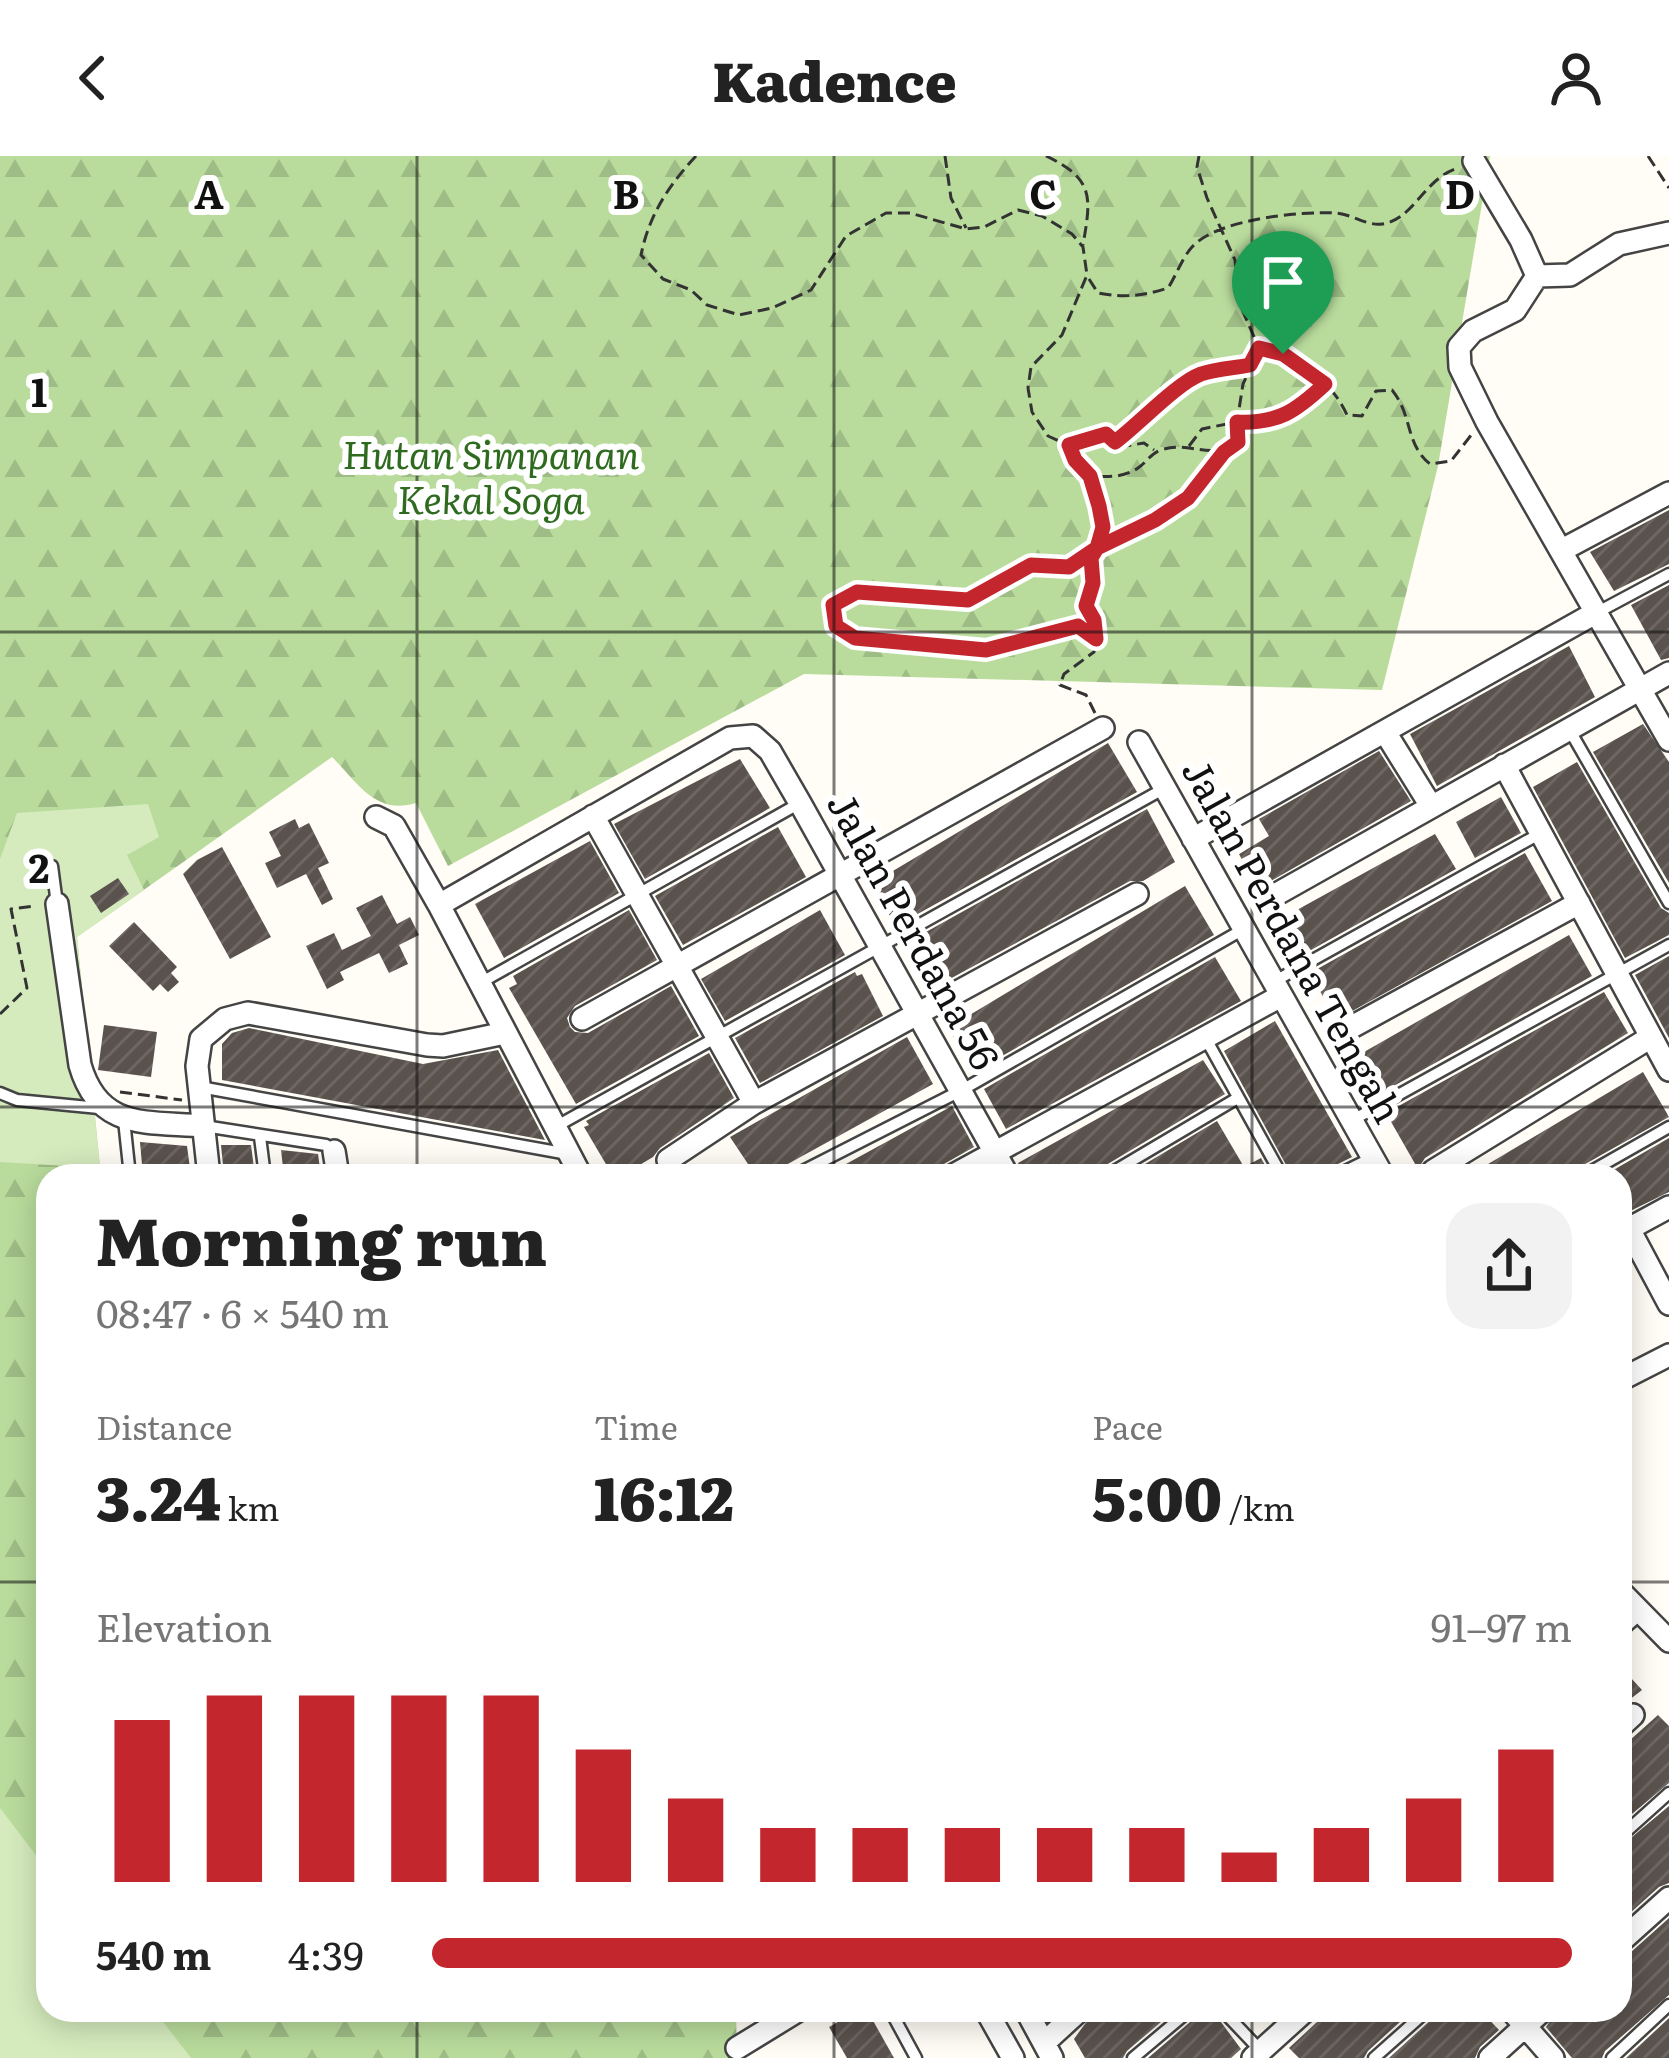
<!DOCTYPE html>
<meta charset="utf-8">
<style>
body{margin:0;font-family:Literata,serif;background:#f2f2f2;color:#222;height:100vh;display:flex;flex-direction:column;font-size:45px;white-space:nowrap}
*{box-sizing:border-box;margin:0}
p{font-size:39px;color:#767676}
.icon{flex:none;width:66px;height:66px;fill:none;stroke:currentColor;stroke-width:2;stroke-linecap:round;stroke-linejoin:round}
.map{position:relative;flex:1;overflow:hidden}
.panel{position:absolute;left:36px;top:1008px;width:1596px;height:858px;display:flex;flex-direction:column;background:#fff;border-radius:36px;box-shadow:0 6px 30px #0003}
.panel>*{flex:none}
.pin{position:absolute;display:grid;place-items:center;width:102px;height:102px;color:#fff;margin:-123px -51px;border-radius:50% 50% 50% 0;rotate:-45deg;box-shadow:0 0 12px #0007}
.pin .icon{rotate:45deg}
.round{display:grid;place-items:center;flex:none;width:126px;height:126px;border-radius:36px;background:#f2f2f2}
.summary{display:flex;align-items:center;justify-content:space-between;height:204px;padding:0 60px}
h1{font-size:66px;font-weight:800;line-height:90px}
.metrics{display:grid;grid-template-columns:repeat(3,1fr);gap:18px;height:204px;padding:12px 60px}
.metrics div{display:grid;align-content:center}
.metrics b{font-size:60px;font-weight:800}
.metrics small{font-size:33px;font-weight:400}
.metrics p{font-size:33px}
.chart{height:336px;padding:24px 60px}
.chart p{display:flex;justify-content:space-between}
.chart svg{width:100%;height:216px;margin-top:12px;stroke:#c4262e;stroke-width:6}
ul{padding:0 60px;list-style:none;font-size:39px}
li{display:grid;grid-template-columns:192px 144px 1fr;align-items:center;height:90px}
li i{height:30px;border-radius:15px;background:#c4262e}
header{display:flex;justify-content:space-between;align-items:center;height:156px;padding:0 60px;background:#fff;font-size:54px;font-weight:800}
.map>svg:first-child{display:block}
</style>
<header><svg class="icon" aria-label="back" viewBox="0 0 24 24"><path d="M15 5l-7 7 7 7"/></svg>Kadence<svg class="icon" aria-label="person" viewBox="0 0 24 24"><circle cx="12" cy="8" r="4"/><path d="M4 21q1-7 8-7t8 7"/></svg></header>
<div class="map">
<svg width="1669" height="1902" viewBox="0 0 1669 1902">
<defs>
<pattern id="forest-firs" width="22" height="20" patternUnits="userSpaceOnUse" patternTransform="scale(3)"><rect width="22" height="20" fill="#b9dc9c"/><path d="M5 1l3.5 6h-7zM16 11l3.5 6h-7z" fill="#9ebc85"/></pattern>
<pattern id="building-hatch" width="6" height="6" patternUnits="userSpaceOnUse" patternTransform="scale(3)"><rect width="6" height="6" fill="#5a524d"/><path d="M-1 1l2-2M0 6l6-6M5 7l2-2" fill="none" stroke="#6d6662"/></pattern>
</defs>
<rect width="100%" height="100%" fill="#fffdf5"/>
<path fill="url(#forest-firs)" d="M 0,0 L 1490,0 L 1438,310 L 1382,534 L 804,518 L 448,710 L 416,647 C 375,659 359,628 332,601 L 77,781 L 101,1020 L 48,1020 L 48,1854 L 736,1854 L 737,1902 L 0,1902 Z"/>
<path fill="#d5ebbd" d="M 148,648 L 159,681 L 127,699 L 144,734 L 77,781 L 100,1012 L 0,1006 L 0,703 L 17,657 Z
M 0,1652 L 48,1715 L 48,1854 L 154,1854 L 191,1902 L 0,1902 Z"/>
<path fill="url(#building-hatch)" d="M 1669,354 L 1669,408 L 1614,435 L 1590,396 Z
M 1669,429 L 1669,502 L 1661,504 L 1631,449 Z
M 1569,490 L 1595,541 L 1437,630 L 1410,578 Z
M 1643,568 L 1669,606 L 1669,727 L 1593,596 Z
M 1108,587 L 1137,636 L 896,770 L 871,728 Z
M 1379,595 L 1411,645 L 1257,733 L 1239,698 L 1269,680 L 1259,663 Z
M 740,603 L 770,652 L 645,723 L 614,668 Z
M 1577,606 L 1661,752 L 1669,757 L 1669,779 L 1625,802 L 1533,631 Z
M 1501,641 L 1521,677 L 1475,702 L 1456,666 Z
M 1147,653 L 1175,706 L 1143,725 L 1130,725 L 935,831 L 908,786 Z
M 295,663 L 299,672 L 309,667 L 329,707 L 318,712 L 333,743 L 322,749 L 306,718 L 277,732 L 265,707 L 281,700 L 269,676 Z
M 778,671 L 806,721 L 683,789 L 655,740 Z
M 1435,678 L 1456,713 L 1295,803 L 1275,766 Z
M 590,685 L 619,737 L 504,802 L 475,748 Z
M 222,691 L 271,781 L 230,803 L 183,718 L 197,704 Z
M 1525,697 L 1552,745 L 1336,864 L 1310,817 Z
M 118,722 L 129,738 L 101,757 L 90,740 Z
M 1185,730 L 1214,779 L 974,916 L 948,872 Z
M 382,739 L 397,768 L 410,761 L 419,779 L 399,789 L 408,808 L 389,817 L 379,797 L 340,816 L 344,824 L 327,833 L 306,790 L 334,777 L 342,794 L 371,780 L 356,752 Z
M 629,754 L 657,804 L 575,850 L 567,862 L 570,871 L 575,876 L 588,877 L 671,830 L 699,880 L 576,948 L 509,832 L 517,828 L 513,820 Z
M 820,754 L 845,799 L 725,865 L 701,823 Z
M 134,766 L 177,811 L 171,817 L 179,826 L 168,836 L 160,828 L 153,835 L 109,790 Z
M 1569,779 L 1592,820 L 1372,942 L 1350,904 Z
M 1669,800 L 1669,882 L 1635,819 Z
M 1215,801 L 1241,845 L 1006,973 L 984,933 Z
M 855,816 L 857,820 L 862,818 L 883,860 L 760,927 L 735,882 Z
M 1604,836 L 1628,877 L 1425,1002 L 1418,1013 L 1386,957 Z
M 1275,865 L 1352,1001 L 1330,1012 L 1324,1020 L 1292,1020 L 1224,895 Z
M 104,869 L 157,876 L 151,921 L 98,914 Z
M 249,872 L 423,908 L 498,894 L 545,984 L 222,924 L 222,888 L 232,877 Z
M 907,881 L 933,928 L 766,1020 L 756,1020 L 730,981 Z
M 709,897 L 734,942 L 660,992 L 653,1001 L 621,1020 L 613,1020 L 584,971 L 589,969 L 586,965 Z
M 1203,904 L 1225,938 L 1101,1012 L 1096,1020 L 1023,1020 L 1018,1007 Z
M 1643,916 L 1669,961 L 1578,1012 L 1573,1020 L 1468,1020 Z
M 952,950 L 974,991 L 944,1008 L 937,1020 L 824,1020 Z
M 1217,965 L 1244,1011 L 1261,1002 L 1271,1020 L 1125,1020 Z
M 1669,982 L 1669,1036 L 1620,1060 L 1620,1020 L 1603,1020 Z
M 140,986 L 187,990 L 191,1020 L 143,1020 Z
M 221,989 L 251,989 L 255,1020 L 224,1020 Z
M 281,994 L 318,998 L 321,1020 L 284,1020 Z
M 1620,1510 L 1642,1534 L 1620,1551 Z
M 1658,1559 L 1669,1570 L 1669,1627 L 1620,1668 L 1620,1593 Z
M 1669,1650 L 1669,1727 L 1659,1731 L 1620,1766 L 1620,1691 Z
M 1669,1762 L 1669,1839 L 1605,1895 L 1602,1902 L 1572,1902 L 1546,1871 L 1558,1854 L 1620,1854 L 1620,1801 L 1630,1797 Z
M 859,1854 L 867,1854 L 894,1902 L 847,1902 L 829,1871 Z
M 1095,1854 L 1175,1854 L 1127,1895 L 1123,1902 L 1085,1902 L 1074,1883 Z
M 1200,1854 L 1212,1854 L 1241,1893 L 1231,1902 L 1148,1902 L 1196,1861 Z
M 1330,1854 L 1413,1854 L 1368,1895 L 1364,1902 L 1299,1902 L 1289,1892 Z
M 1438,1854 L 1480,1854 L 1499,1874 L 1480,1891 L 1475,1902 L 1389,1902 L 1434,1861 Z
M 1669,1862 L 1669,1902 L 1626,1902 Z"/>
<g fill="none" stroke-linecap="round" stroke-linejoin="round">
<g stroke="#444" stroke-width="15">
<path id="service" d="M 1598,456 L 1669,418
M 1569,573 L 1669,747
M 52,710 L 57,748
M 1275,825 L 1541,677
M 480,827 L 800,647
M 1206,883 L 1282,1020
M 200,931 L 568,998
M 0,937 L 17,944 L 99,952
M 124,964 L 130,1020
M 1351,965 L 1669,789
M 204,970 L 326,989 L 334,995
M 555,971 L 1165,632
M 260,981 L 265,1020
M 793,1020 L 962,934 L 1242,774
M 1106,1020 L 1236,943
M 1335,1020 L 1372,1002
M 1583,1020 L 1669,971
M 1620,1476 L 1643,1456
M 1620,1681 L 1669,1637
M 890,1854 L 916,1902
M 1222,1854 L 1261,1895
M 1133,1902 L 1190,1854
M 1374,1902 L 1428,1854
M 1612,1902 L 1669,1849"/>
</g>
<g stroke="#444" stroke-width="26">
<path id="minor" d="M 1474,5 L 1521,84 L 1537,120
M 1669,77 L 1619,88 L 1570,119 L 1537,120 L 1515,154 L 1473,175 L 1459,191 L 1460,211 L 1487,266 L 1669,584
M 1562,394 L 1669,337
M 1385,576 L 1431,650
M 1139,586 L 1383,1020
M 1504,609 L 1669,914
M 593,660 L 754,947
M 376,661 L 394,670 L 439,749 L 581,1020
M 1193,683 L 1597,456
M 1268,743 L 1669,517
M 57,748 L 80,909 C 99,975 147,965 204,970
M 439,749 L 730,582 L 753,580 L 770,595 L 800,647 L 1008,1020
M 582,863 L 1103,572
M 1348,873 L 1579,747
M 334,995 L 338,1020
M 1433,1015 L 1651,881
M 209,1020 L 197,910 L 201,883 L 225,863 L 248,857 L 427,889 L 443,890 L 505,877
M 679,1020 L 673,1018 L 668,1004 L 754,947 L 1137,738
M 952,1020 L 1279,841
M 1629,1073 L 1669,1148
M 1621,1077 L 1669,1051
M 1620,1224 L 1669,1199
M 1620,1435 L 1669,1485
M 1620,1571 L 1633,1559
M 1620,1786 L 1669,1742
M 986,1854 L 1013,1902
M 1026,1854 L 1052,1902
M 1511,1854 L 1553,1902
M 1044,1887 L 1080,1854
M 737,1892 L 799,1854
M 1253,1902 L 1306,1854
M 1490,1902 L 1543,1854"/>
</g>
<path stroke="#333" stroke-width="3" stroke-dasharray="12 6" stroke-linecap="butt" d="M 696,0 C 669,29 649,59 641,99 L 663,123 L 691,134 L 707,149 L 739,159 L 772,152 L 811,134 L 846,80 L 886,57 L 910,57 L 966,73 L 984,71 L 1018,54 L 1042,60 L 1072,78 L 1083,91 L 1087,119 L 1062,179 L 1031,211 L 1028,232 L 1032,256 L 1048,280 L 1068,289 L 1075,304 L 1090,320 C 1107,321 1123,322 1138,312 C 1147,306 1151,297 1161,294 C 1191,284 1210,306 1238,285 L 1237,266 C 1278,268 1296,255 1325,228
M 945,0 L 951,42 L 966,72
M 1046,0 C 1095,23 1091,42 1083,89
M 1199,0 L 1197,11 L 1207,42 L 1235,104 L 1241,151 L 1259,192 C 1296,201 1331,223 1347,259 L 1362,260 L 1376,235 L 1392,234 C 1413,260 1405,288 1430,308 L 1451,305 L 1472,278
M 1648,0 L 1669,32
M 1089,123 L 1098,137 C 1124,142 1143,140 1168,132 C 1176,120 1182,102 1192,91 C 1217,63 1301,55 1336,57 C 1352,58 1366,70 1382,68 C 1413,64 1423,25 1455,13
M 1115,286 C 1139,268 1177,227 1201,218 C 1216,213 1234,212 1249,209
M 1070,288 L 1106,278 L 1126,290 L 1144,287 L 1154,294
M 1189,290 L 1202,273 L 1237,266 L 1243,228 L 1259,194
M 1090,320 C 1104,365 1105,360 1091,403 C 1086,419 1092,433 1086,450 L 1094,464 L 1096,481
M 1095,557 L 1086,539 L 1060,529 L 1064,518 L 1094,496 L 1096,483 L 1078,470 L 986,494 L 855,482 L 836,470 L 833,449 L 857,436 L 969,444 L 1031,408 L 1068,411 L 1188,342 L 1223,297
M 0,858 L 27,832 L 11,753 L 35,750
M 120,936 L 182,944"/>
<use href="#service" stroke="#fff" stroke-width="10"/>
<use href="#minor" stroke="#fff" stroke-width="21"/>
</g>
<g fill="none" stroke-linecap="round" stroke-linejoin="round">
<g stroke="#fff" stroke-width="24">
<path id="route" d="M 1283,198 L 1259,192 L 1250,209 C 1234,212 1216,213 1201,218 C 1177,227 1139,268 1115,286 L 1106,278 L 1069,289 L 1075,304 L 1090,320 L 1099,350 L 1103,371 L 1097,392 L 1069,411 L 1031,409 L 968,444 L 857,436 L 833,449 L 836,470 L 855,482 L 986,494 L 1078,470 L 1096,483 L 1094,464 L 1086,450 L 1093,427 L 1091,402 L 1097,392 L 1155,364 L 1188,342 L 1224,296 L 1238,286 L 1237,266 C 1278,268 1296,255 1325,228 L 1283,198"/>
</g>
<use href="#route" stroke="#c4262e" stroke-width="15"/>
</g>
<path fill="none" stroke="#111" stroke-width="3" stroke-opacity="0.55" d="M 417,0 L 417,1020M 834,0 L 834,1020M 1252,0 L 1252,1020M 0,476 L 1669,476M 0,951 L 1669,951M 0,1426 L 48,1426M 1620,1426 L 1669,1426M 417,1854 L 417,1902M 834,1854 L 834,1902M 1252,1854 L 1252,1902"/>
<g text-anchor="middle" stroke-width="12" stroke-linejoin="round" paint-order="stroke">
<g font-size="39" font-style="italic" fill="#2f6b1f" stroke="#fff">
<text x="491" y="313">Hutan Simpanan<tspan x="491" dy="45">Kekal Soga</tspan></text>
</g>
<g font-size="39" fill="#111" stroke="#fff">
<text transform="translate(913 775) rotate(61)" y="14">Jalan Perdana 56</text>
<text transform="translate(1292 785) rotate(61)" y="14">Jalan Perdana Tengah</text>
</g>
</g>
<g font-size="39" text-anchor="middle" font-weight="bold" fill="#111" stroke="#fff" stroke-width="12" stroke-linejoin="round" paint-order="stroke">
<text x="209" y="53">A</text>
<text x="626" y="53">B</text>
<text x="1043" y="53">C</text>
<text x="1460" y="53">D</text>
<text x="39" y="251">1</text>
<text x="39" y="727">2</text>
</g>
</svg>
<div class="pin" style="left:1283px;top:198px;background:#1e9e55"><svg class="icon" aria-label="arrive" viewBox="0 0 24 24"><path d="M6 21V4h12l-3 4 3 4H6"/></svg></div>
<section class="panel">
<div class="summary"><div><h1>Morning run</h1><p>08:47 · 6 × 540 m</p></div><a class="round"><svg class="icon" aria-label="share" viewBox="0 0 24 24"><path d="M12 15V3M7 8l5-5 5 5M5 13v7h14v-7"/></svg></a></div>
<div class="metrics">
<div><p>Distance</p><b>3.24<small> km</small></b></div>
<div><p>Time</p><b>16:12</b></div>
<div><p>Pace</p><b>5:00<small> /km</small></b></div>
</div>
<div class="chart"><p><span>Elevation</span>91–97 m</p>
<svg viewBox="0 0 160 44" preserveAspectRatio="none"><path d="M5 44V11M15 44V6M25 44V6M35 44V6M45 44V6M55 44V17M65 44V27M75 44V33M85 44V33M95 44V33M105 44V33M115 44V33M125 44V38M135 44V33M145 44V27M155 44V17"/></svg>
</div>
<ul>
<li><b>540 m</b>4:39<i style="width:100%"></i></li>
</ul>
</section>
</div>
